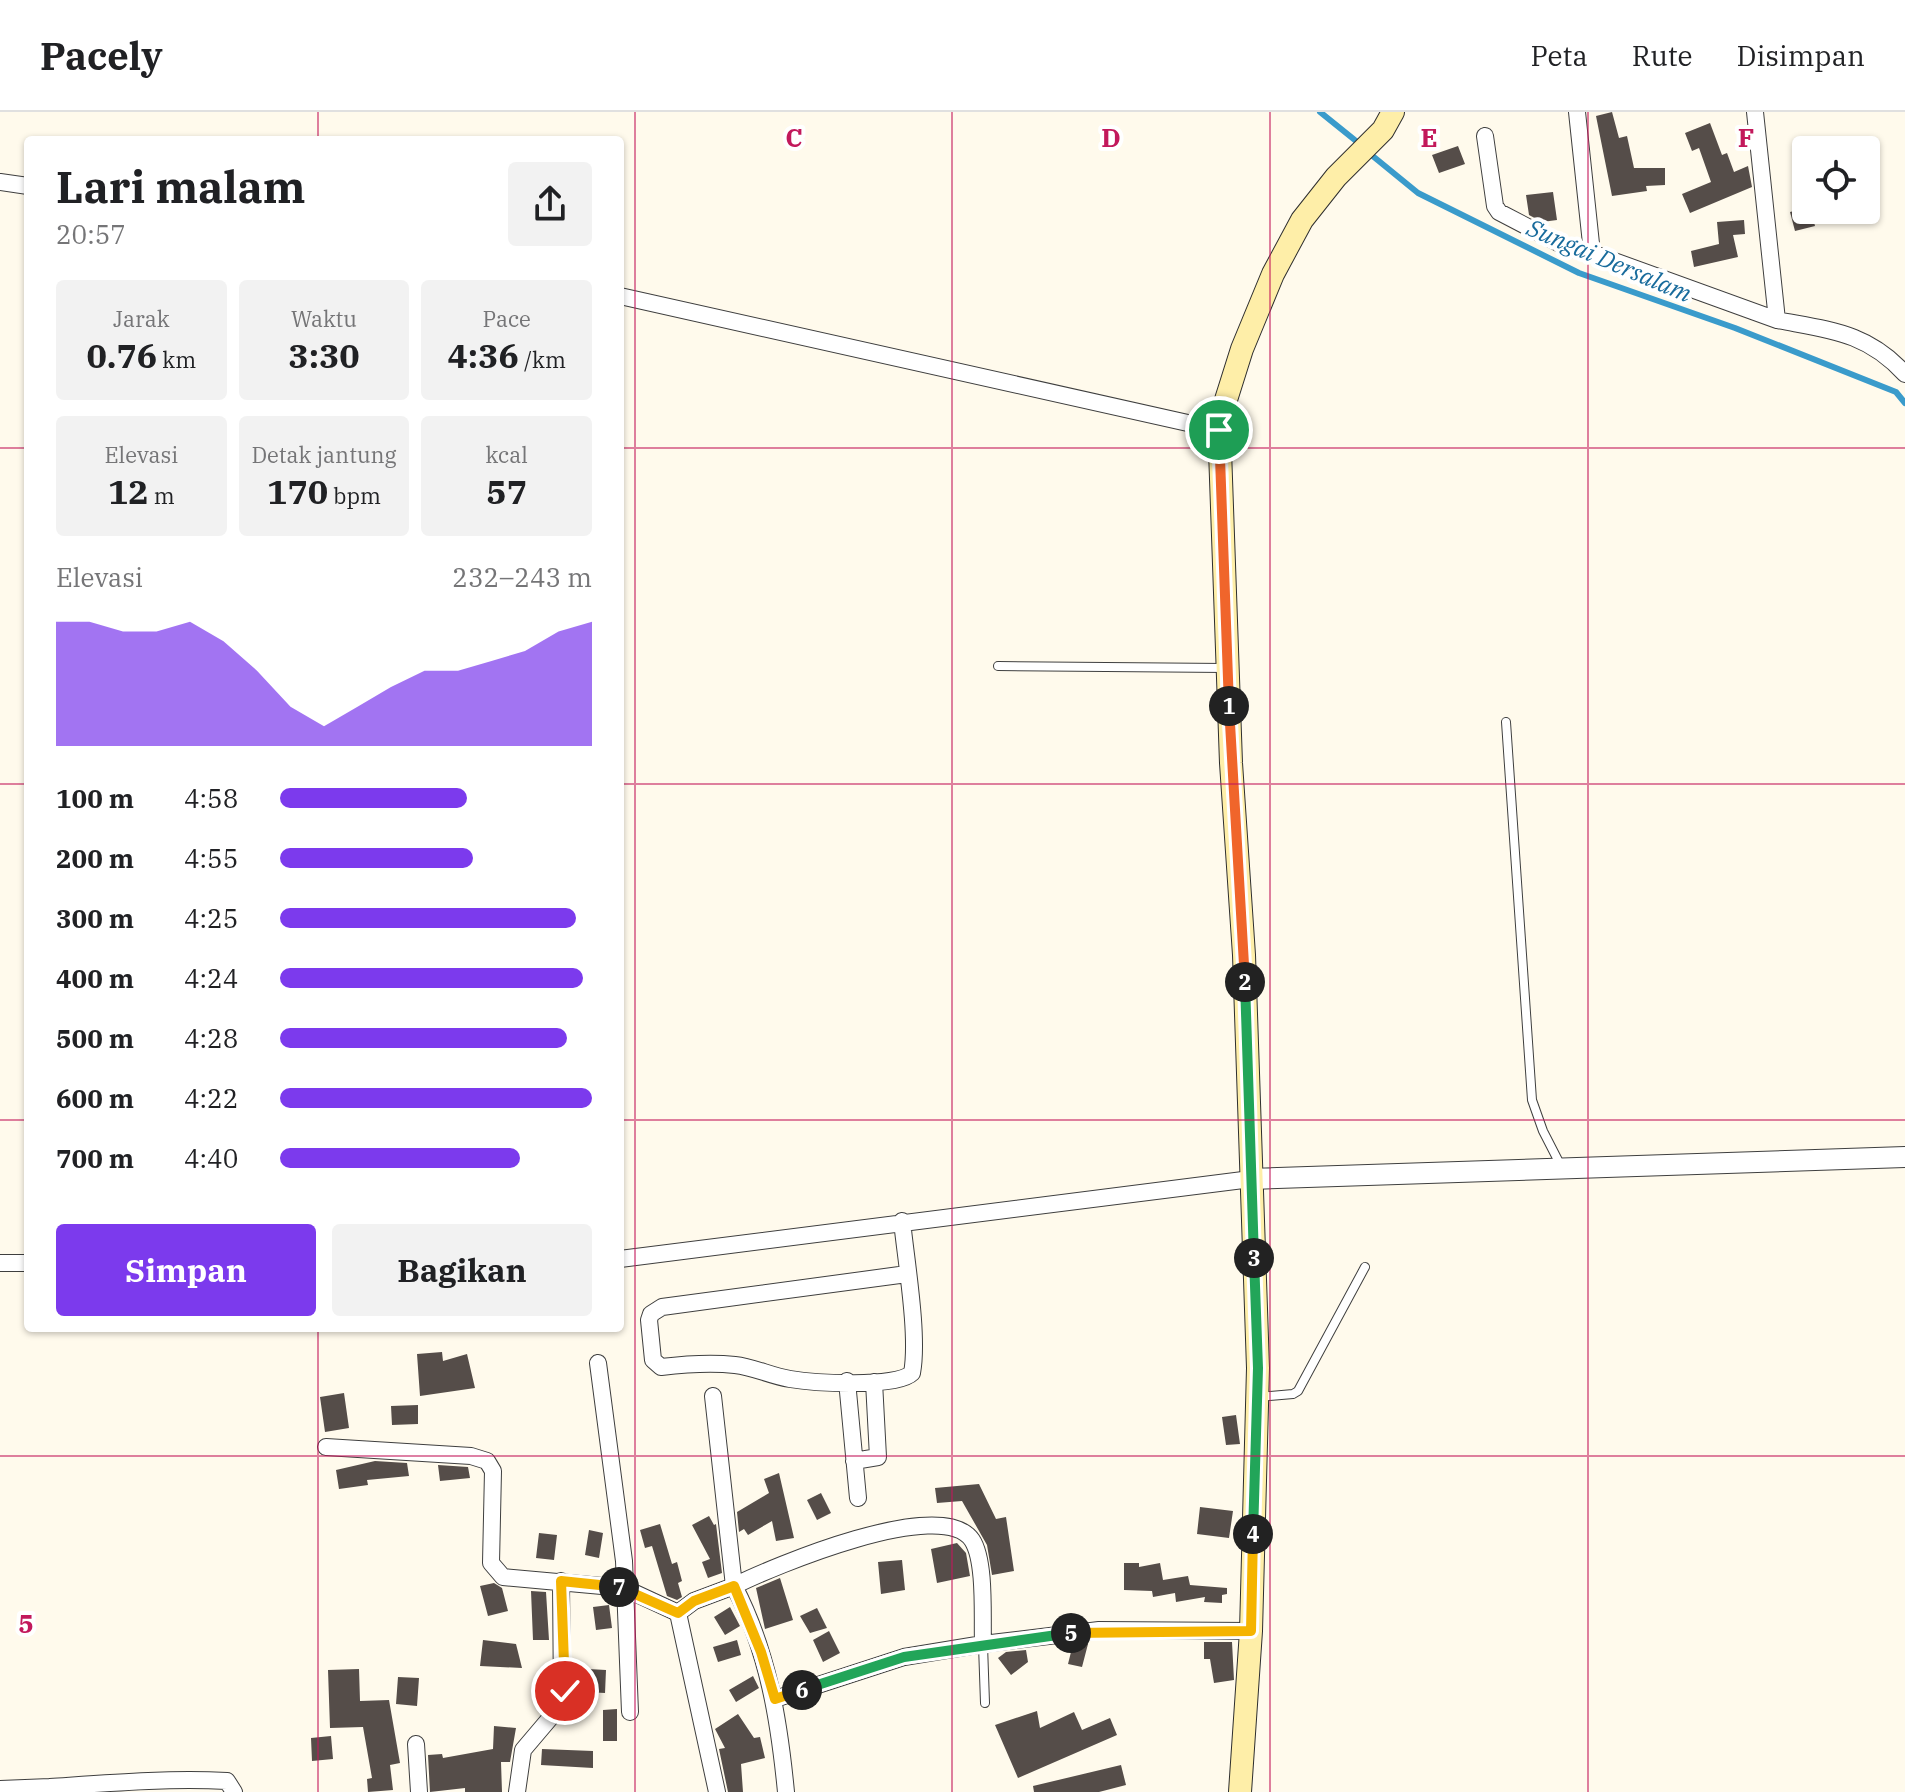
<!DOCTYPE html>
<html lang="id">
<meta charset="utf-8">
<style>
body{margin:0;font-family:"IBM Plex Serif",serif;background:#f2f2f2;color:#202124;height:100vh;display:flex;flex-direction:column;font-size:30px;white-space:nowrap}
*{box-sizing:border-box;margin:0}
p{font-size:26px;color:#757577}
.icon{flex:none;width:44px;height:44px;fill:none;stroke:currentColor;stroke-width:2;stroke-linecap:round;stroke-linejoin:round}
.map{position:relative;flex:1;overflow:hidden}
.drawer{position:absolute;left:24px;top:24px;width:600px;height:1196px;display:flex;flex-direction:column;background:#fff;border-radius:8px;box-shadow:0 2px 6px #0004}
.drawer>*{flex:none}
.buttons{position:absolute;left:1792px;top:24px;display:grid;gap:16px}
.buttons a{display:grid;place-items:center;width:88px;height:88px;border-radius:8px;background:#fff;box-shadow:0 2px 6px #0004;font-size:40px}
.pin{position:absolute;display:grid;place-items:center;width:68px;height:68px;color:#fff;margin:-34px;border:4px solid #fff;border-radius:50%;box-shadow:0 2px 8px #0007}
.km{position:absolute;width:40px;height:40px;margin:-20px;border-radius:50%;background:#222;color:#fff;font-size:22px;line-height:40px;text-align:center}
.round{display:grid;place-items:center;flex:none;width:84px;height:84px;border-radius:8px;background:#f2f2f2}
.summary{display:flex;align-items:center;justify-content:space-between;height:136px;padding:0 32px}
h1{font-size:44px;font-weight:700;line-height:60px}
.figures{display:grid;grid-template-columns:repeat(3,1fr);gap:12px;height:136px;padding:8px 32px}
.figures div{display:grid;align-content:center;border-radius:8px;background:#f2f2f2;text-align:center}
.figures b{font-size:34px;font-weight:700}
.figures small{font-size:22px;font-weight:400}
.figures p{font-size:22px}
.chart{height:224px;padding:16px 32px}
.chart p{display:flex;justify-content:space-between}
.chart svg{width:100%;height:144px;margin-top:8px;fill:#7c3aed;opacity:.7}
.button{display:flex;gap:16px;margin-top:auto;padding:16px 32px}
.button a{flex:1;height:92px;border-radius:8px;background:#7c3aed;color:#fff;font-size:32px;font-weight:700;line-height:92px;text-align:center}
.button a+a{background:#f2f2f2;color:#202124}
ul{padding:0 32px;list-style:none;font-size:26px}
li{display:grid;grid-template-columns:128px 96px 1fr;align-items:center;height:60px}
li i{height:20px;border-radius:10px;background:#7c3aed}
header{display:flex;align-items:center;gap:48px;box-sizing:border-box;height:112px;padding:0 40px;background:#fff;border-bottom:2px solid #e0e0e0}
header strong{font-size:38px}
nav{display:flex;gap:44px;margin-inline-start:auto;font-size:28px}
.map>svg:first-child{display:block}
</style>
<header>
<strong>Pacely</strong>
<nav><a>Peta</a><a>Rute</a><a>Disimpan</a></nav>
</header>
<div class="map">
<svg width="1905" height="1680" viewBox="0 0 1905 1680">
<rect width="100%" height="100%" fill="#fffaec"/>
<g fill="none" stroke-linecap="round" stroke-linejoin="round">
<path stroke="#3a9bcb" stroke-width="6" d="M 1320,0 L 1361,33
M 1369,41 L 1418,81 L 1579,161 L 1735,216 L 1896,280 L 1905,291"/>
</g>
<path fill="#554d49" d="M 1612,0 L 1619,26 L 1627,24 L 1634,56 L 1665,56 L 1665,73 L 1646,74 L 1647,79 L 1612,84 L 1596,4 Z
M 1710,11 L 1722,43 L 1727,41 L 1734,60 L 1748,54 L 1752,75 L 1690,101 L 1682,82 L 1711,70 L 1699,36 L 1692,39 L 1685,21 Z
M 1458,34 L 1465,52 L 1439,61 L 1432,43 Z
M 1553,80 L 1557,108 L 1542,110 L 1529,103 L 1526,83 Z
M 1806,96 L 1811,98 L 1815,114 L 1795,119 L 1790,100 Z
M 1744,108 L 1745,122 L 1733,123 L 1738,145 L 1694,155 L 1691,139 L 1719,132 L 1717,110 Z
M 442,1240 L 443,1249 L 467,1242 L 475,1276 L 420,1284 L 417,1242 Z
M 344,1281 L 349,1316 L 325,1320 L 320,1285 Z
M 418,1293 L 418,1312 L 392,1313 L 391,1294 Z
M 1236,1303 L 1240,1332 L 1226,1333 L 1222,1305 Z
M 375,1349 L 407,1351 L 409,1364 L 367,1368 L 368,1373 L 339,1377 L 336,1358 Z
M 438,1353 L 468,1355 L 470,1366 L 440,1369 Z
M 779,1361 L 794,1426 L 776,1429 L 772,1409 L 748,1423 L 744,1417 L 739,1420 L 737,1400 L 769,1381 L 764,1367 Z
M 979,1372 L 996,1407 L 1006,1405 L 1014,1459 L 992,1463 L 987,1433 L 962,1389 L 937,1391 L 935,1376 Z
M 821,1381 L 831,1401 L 817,1408 L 807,1388 Z
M 1200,1395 L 1233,1399 L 1229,1426 L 1197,1422 Z
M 709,1404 L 714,1413 L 716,1412 L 722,1461 L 708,1466 L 702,1450 L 710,1447 L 692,1413 Z
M 660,1412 L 672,1452 L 677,1450 L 682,1469 L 678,1471 L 682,1485 L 677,1488 L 667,1484 L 652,1434 L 645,1436 L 640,1418 Z
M 589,1418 L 603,1421 L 599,1446 L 585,1443 Z
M 539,1421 L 557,1423 L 554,1448 L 536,1446 Z
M 957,1431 L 966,1441 L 970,1464 L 937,1471 L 931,1437 Z
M 902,1448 L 905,1478 L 881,1482 L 878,1450 Z
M 1124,1451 L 1139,1451 L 1139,1455 L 1160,1451 L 1163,1468 L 1188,1464 L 1190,1473 L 1227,1476 L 1227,1482 L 1222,1483 L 1222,1491 L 1204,1490 L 1205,1485 L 1176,1490 L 1175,1481 L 1153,1485 L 1152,1479 L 1124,1478 Z
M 780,1466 L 793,1508 L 765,1517 L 756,1476 Z
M 494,1471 L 502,1476 L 508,1499 L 488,1504 L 480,1474 Z
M 531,1479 L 546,1480 L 549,1528 L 533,1528 Z
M 609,1493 L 612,1516 L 596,1518 L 593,1495 Z
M 730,1495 L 740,1514 L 725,1523 L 714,1505 Z
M 817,1496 L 827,1516 L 810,1521 L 800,1504 Z
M 829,1519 L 840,1541 L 823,1550 L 813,1528 Z
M 483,1528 L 516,1532 L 522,1556 L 480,1554 Z
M 737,1528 L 741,1543 L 718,1550 L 713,1535 Z
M 1204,1530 L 1232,1530 L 1234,1568 L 1214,1571 L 1210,1547 L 1204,1547 Z
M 1073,1532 L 1088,1532 L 1082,1555 L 1068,1552 Z
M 1026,1538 L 1028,1550 L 1011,1563 L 998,1546 L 1006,1540 Z
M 359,1557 L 360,1589 L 389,1588 L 400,1651 L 390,1653 L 393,1678 L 368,1680 L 367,1667 L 372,1666 L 363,1615 L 330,1616 L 328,1558 Z
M 588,1557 L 606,1558 L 605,1581 L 586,1580 Z
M 753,1564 L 759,1576 L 736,1590 L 729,1578 Z
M 398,1565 L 419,1566 L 417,1594 L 396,1592 Z
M 617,1597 L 617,1629 L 603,1629 L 603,1598 Z
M 1037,1599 L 1040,1616 L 1074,1600 L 1082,1618 L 1110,1606 L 1117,1623 L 1018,1666 L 995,1613 Z
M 738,1602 L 754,1626 L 760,1625 L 765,1646 L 741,1652 L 743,1680 L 728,1680 L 719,1637 L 725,1636 L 715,1617 Z
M 494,1614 L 516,1616 L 510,1650 L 501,1650 L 502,1680 L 465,1680 L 465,1676 L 430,1680 L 428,1643 L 442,1642 L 443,1646 L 493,1637 Z
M 331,1624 L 333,1647 L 312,1649 L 311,1626 Z
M 542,1637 L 593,1639 L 593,1656 L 541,1653 Z
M 1121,1653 L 1126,1673 L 1099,1680 L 1034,1680 L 1033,1674 Z"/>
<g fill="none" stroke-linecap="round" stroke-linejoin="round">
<g stroke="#3f3f3f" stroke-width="10">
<path id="service" d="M 998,554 L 1226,556
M 1506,610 L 1532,988 L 1543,1019 L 1562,1056
M 1258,1285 L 1293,1282 L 1298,1279 L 1365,1155
M 983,1533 L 985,1591"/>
</g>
<g stroke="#3f3f3f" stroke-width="18">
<path id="minor" d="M 1577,0 L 1592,141 L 1777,208
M 1755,0 L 1777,208 C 1829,218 1867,220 1905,262
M 1485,24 L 1495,94 L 1499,100 L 1568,136 L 1592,141
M 0,70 L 28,74
M 620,184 L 1219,318
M 902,1109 C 906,1149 919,1224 912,1261 C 897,1276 813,1271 790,1267 C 771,1264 754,1255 735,1253 C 710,1250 686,1252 661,1255 L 653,1248 L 649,1208 L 651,1202 L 662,1195 L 907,1162
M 620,1147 L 1251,1067
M 0,1151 L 28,1151
M 598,1251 L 624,1449 L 630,1600
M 847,1269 L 858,1386
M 713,1284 L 734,1474 C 772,1455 942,1383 972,1428 C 986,1449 982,1507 983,1532 L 1099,1518 L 1251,1519
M 326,1335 L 471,1344 L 487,1349 L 493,1359 L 491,1451 L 503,1465 L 624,1476 L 678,1501 L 717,1680
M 854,1349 L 878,1345 L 874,1270
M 678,1501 L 694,1489 L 734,1474 C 768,1539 779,1608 786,1680
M 775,1587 L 904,1545 L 983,1532
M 416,1632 L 419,1680
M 0,1677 L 50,1675
M 51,1680 L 50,1675 C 109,1671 168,1666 227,1669 L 234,1680
M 517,1680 L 523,1638 L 562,1592 L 561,1469"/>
</g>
<g stroke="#3f3f3f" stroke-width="22">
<path id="tertiary" d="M 1251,1067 L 1905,1045"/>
</g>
<g stroke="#2e2e2e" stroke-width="24">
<path id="secondary" d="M 1240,1680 L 1251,1519 L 1258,1256 L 1244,843 L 1231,651 L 1219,310 L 1242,237 L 1273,162 L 1302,108 L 1336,65 L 1383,18 L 1393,0"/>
</g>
<use href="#service" stroke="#fff" stroke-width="8"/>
<use href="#minor" stroke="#fff" stroke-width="16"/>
<use href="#tertiary" stroke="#fff" stroke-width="20"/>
<use href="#secondary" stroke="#feeea8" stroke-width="22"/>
</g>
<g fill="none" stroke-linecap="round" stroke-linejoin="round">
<g stroke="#fff" stroke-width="16">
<path id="split-1" d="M 1219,318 L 1229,594"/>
</g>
<g stroke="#fff" stroke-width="16">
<path id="split-2" d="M 1229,594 L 1245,870"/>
</g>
<g stroke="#fff" stroke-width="16">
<path id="split-3" d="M 1245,870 L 1254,1146"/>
</g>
<g stroke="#fff" stroke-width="16">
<path id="split-4" d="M 1253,1422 L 1258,1256 L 1254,1146"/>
</g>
<g stroke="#fff" stroke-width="16">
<path id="split-5" d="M 1071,1521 L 1251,1519 L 1253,1422"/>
</g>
<g stroke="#fff" stroke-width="16">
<path id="split-6" d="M 802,1578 L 904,1545 L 1071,1521"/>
</g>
<g stroke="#fff" stroke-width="16">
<path id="split-7" d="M 619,1475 L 678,1501 L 694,1489 L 734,1474 L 761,1540 L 775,1587 L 802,1578"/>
</g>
<g stroke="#fff" stroke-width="16">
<path id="split-8" d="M 565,1579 L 561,1469 L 619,1475"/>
</g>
<use href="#split-1" stroke="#f0652b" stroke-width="10"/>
<use href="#split-2" stroke="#f0652b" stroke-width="10"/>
<use href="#split-3" stroke="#22a559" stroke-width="10"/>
<use href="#split-4" stroke="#22a559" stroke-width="10"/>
<use href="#split-5" stroke="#f5b400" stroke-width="10"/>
<use href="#split-6" stroke="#22a559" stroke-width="10"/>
<use href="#split-7" stroke="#f5b400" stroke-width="10"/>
<use href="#split-8" stroke="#f5b400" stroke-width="10"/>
</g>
<path fill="none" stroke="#c2185b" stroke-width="2" stroke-opacity="0.55" d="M 318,0 L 318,28M 635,0 L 635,1680M 952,0 L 952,1680M 1270,0 L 1270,1680M 1588,0 L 1588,1680M 0,336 L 28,336M 620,336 L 1905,336M 0,672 L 28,672M 620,672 L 1905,672M 0,1008 L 28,1008M 620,1008 L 1905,1008M 318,1216 L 318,1680M 0,1344 L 1905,1344"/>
<g text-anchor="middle" stroke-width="8" stroke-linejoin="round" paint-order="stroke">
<g font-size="24" font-style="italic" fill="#186b9c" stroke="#fff">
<text transform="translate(1609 149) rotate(23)" y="8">Sungai Dersalam</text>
</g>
</g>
<g font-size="26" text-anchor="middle" font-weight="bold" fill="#c2185b" stroke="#fff" stroke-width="8" stroke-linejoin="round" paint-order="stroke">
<text x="794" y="35">C</text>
<text x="1111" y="35">D</text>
<text x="1429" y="35">E</text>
<text x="1746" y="35">F</text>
<text x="26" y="1521">5</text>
</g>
</svg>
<div class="buttons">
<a><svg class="icon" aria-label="locate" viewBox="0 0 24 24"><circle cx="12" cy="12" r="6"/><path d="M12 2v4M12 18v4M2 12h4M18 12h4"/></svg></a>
</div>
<div class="pin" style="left:1219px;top:318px;background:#1e9e55"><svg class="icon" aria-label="arrive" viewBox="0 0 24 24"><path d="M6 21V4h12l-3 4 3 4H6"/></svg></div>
<div class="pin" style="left:565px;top:1579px;background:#d93025"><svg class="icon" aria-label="check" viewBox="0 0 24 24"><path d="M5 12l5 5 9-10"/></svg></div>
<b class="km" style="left:1229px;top:594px">1</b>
<b class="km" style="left:1245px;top:870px">2</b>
<b class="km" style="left:1254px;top:1146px">3</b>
<b class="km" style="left:1253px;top:1422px">4</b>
<b class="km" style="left:1071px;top:1521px">5</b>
<b class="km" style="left:802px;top:1578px">6</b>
<b class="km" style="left:619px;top:1475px">7</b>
<section class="drawer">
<div class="summary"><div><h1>Lari malam</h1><p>20:57</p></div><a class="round"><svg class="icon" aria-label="share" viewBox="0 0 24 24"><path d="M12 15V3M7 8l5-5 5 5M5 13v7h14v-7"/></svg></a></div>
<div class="figures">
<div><p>Jarak</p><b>0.76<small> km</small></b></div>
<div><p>Waktu</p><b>3:30</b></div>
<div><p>Pace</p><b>4:36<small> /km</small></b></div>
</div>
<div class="figures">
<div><p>Elevasi</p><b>12<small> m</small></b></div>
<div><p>Detak jantung</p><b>170<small> bpm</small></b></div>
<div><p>kcal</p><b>57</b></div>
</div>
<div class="chart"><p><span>Elevasi</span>232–243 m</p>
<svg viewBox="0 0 160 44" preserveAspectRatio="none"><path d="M0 44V6L10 6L20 9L30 9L40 6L50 12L60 21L70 32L80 38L90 32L100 26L110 21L120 21L130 18L140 15L150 9L160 6V44z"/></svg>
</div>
<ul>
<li><b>100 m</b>4:58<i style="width:60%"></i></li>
<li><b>200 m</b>4:55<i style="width:62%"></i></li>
<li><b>300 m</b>4:25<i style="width:95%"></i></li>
<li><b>400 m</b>4:24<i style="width:97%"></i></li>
<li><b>500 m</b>4:28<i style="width:92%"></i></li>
<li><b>600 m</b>4:22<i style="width:100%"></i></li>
<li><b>700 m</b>4:40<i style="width:77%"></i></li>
</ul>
<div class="button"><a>Simpan</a><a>Bagikan</a></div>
</section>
</div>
